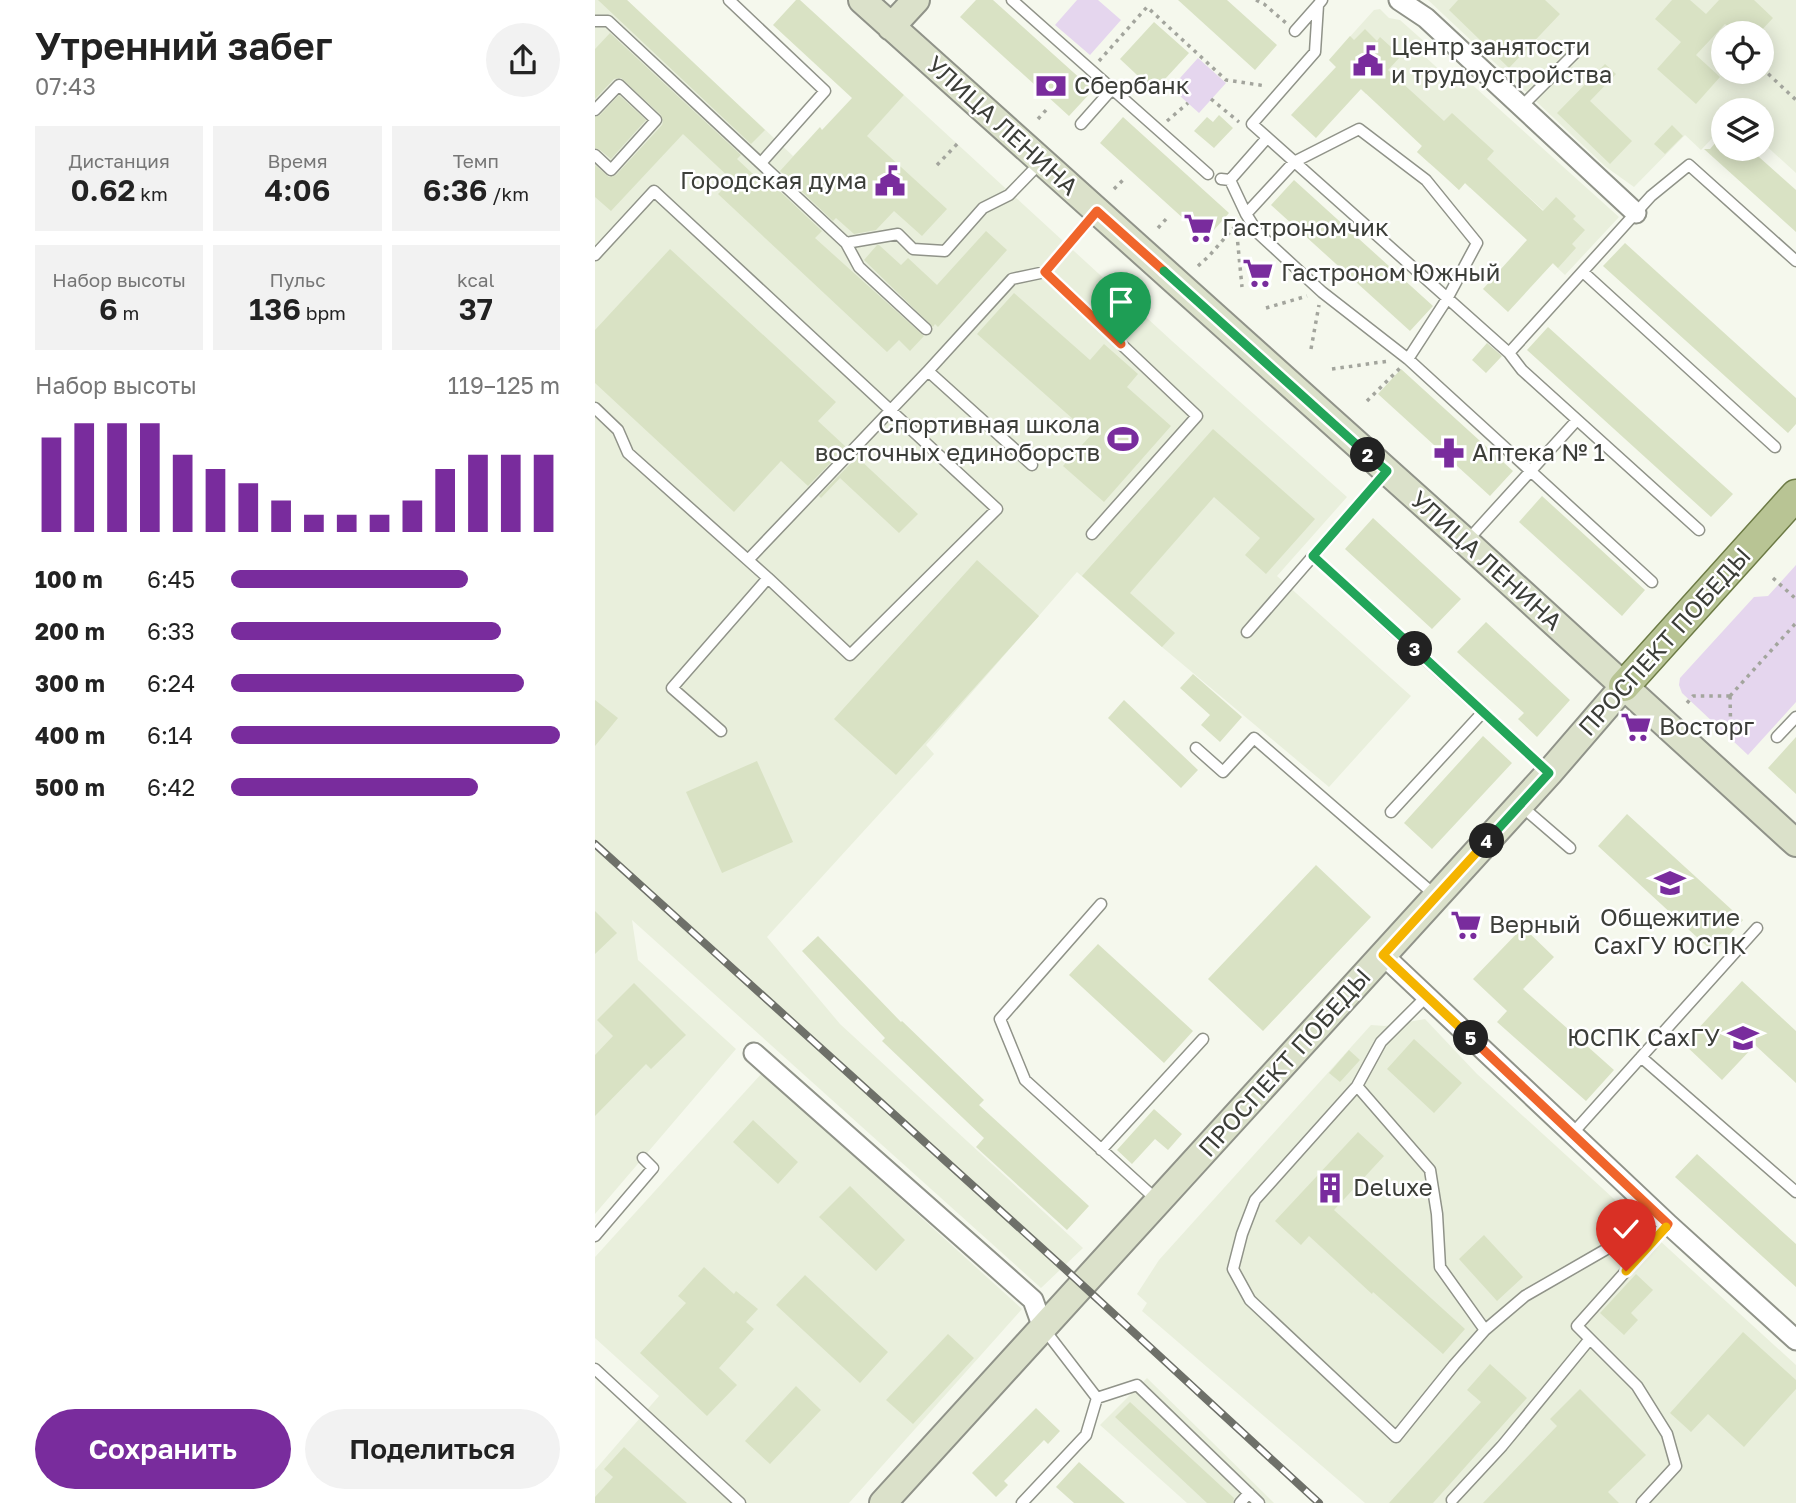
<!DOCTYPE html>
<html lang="ru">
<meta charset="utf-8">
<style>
body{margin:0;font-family:"Golos Text",sans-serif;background:#f2f2f2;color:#222;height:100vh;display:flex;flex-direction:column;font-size:26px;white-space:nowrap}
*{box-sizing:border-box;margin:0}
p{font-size:23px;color:#767676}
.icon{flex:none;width:38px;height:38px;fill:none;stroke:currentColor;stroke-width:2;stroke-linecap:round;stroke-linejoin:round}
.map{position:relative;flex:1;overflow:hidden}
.drawer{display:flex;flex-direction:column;background:#fff;width:595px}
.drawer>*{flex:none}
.buttons{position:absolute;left:1116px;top:21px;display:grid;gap:14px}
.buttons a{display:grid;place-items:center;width:63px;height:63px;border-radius:50%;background:#fff;box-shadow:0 4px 18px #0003;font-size:35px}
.pin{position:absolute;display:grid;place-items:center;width:60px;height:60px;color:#fff;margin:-72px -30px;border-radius:50% 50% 50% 0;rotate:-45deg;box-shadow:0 0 7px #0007}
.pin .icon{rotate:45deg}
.km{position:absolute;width:35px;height:35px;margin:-18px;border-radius:50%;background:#222;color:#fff;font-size:19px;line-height:35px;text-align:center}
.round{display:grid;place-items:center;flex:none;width:74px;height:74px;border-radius:37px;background:#f2f2f2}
.head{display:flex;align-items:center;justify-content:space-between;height:119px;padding:0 35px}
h1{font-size:38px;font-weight:600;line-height:52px}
.figures{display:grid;grid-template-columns:repeat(3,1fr);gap:10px;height:119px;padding:7px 35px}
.figures div{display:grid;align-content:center;border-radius:0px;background:#f2f2f2;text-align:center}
.figures b{font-size:30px;font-weight:600}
.figures small{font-size:19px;font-weight:400}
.figures p{font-size:19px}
.chart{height:196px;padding:14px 35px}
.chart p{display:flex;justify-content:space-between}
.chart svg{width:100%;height:126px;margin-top:7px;stroke:#792c9d;stroke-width:6}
.primary-button{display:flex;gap:14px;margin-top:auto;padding:14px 35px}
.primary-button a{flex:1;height:80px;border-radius:42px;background:#792c9d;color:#fff;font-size:28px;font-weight:600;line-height:80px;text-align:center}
.primary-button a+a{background:#f2f2f2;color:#222}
ul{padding:0 35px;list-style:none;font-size:23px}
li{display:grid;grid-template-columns:112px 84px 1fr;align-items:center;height:52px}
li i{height:18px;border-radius:9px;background:#792c9d}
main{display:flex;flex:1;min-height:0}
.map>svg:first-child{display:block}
</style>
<main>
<section class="drawer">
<div class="head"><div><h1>Утренний забег</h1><p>07:43</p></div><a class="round"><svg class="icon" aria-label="share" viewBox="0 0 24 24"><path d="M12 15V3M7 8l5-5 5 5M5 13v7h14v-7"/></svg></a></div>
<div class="figures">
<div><p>Дистанция</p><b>0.62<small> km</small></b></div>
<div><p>Время</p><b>4:06</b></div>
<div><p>Темп</p><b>6:36<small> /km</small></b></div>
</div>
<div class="figures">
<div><p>Набор высоты</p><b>6<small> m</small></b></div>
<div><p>Пульс</p><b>136<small> bpm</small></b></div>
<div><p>kcal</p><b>37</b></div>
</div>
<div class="chart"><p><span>Набор высоты</span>119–125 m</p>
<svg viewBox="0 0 160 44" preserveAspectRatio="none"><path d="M5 44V11M15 44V6M25 44V6M35 44V6M45 44V17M55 44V22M65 44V27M75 44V33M85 44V38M95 44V38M105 44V38M115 44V33M125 44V22M135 44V17M145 44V17M155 44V17"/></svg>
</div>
<ul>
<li><b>100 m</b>6:45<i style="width:72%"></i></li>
<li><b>200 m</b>6:33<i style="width:82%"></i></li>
<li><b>300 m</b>6:24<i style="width:89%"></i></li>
<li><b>400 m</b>6:14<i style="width:100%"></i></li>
<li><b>500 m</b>6:42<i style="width:75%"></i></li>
</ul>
<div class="primary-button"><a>Сохранить</a><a>Поделиться</a></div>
</section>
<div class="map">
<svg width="1201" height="1503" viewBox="0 0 1201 1503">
<rect width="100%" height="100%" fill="#f5f8ed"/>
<path fill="#e9efdc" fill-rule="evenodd" d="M 0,0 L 32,0 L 198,156 L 208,146 L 237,173 L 309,95 L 577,341 L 752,497 L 682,576 L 816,696 L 734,787 L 567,647 L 482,572 L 331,745 L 339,754 L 172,937 L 245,1024 L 488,1248 L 446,1288 L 37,920 L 43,960 L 141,1049 L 0,1214 Z
M 833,0 L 1201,0 L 1201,173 L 1167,142 L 1167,110 L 1129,110 L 1129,126 L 1106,150 L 1090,135 L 1039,187 L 1011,167 ZM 1129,33 L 1167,33 L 1167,72 L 1129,72 Z
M 785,9 L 794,18 L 805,20 L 832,44 L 825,52 L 864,88 L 872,80 L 1024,217 L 970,275 L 927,235 L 948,210 L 897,164 L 875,188 L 870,183 L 864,190 L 851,178 L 854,174 L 834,163 L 822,152 L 827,146 L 793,70 L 771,94 L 734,60 L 779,10 Z
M 830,1019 L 882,1074 L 1201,1365 L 1201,1503 L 770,1503 L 547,1311 L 552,1303 L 542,1294 L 564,1260 L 776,1025 L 790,1026 Z
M 167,1073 L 427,1309 L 254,1503 L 0,1503 L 0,1470 L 64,1396 L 0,1338 L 0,1257 Z
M 552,1378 L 679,1503 L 592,1503 L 505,1425 Z"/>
<path fill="#e5d6ee" d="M 482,0 L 503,0 L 526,20 L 495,55 L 460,25 Z
M 603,58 L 631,83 L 604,113 L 576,88 Z
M 1201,565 L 1201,702 L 1153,755 L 1087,693 L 1084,685 L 1085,678 L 1159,597 L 1173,596 Z"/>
<path fill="#d9e2c4" d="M 3,0 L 32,0 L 170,130 L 156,144 Z
M 201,0 L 205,0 L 309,95 L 272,136 L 352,209 L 327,236 L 299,211 L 281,230 L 259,234 L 241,218 L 238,221 L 185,171 L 225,127 L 227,130 L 257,98 L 178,25 Z
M 381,0 L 398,0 L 498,90 L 474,116 L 365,17 Z
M 583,0 L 632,0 L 682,45 L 660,70 Z
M 863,0 L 950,0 L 965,14 L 914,68 L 854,10 Z
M 1077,0 L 1095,0 L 1111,14 L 1124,0 L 1159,0 L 1178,18 L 1164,33 L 1140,33 L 1130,24 L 1101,55 L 1125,77 L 1101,104 L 1062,69 L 1086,42 L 1060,19 Z
M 559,22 L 594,53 L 559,91 L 525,59 Z
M 770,29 L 782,41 L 785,37 L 806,56 L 793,70 L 849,121 L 857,113 L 899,151 L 892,159 L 948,211 L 961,197 L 981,216 L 978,219 L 990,230 L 977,244 L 981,248 L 963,268 L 958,263 L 913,312 L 888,289 L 932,240 L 870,183 L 864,190 L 851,178 L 822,152 L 827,146 L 766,89 L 721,138 L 696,115 L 741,67 L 734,60 L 755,36 L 759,40 Z
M 15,33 L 146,155 L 142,159 L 171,186 L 175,182 L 227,231 L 220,238 L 329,336 L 315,351 L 304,340 L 292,352 L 123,194 L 137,180 L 88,134 L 16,211 L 0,197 L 0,165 L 14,177 L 21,175 L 67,125 L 68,121 L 66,115 L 26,78 L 19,79 L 0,99 L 0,49 Z
M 1010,64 L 1021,74 L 995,101 L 1037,141 L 1015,164 L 962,113 Z
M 24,95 L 51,120 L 16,159 L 5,150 L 0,148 L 0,117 L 5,115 Z
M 624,115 L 638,128 L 619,148 L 599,131 L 612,117 L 618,122 Z
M 528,117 L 634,213 L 611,239 L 505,143 Z
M 1077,125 L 1088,136 L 1070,154 L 1059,144 Z
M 1129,133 L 1129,149 L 1155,149 L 1201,190 L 1201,232 L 1109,149 L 1115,149 Z
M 699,180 L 838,306 L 815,331 L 676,205 Z
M 391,231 L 412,250 L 343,327 L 340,324 L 338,327 L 269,260 L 282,245 L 284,245 L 306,265 L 313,258 L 342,285 Z
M 1030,243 L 1201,398 L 1201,424 L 1193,433 L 1008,266 Z
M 75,249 L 241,402 L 223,421 L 251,447 L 213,486 L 186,461 L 139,512 L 0,383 L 0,330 Z
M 419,293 L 495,360 L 509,344 L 543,374 L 532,387 L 576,426 L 509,502 L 468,466 L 496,435 L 382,334 Z
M 953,327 L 1138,494 L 1116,517 L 932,350 Z
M 892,343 L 907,356 L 891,373 L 877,360 Z
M 806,369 L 918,471 L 895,496 L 783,394 Z
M 618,429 L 720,519 L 671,574 L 650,555 L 665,538 L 619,497 L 535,593 L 580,633 L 567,647 L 487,576 Z
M 262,457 L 323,514 L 304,533 L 245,478 L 226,498 L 224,496 Z
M 947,496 L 1050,590 L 1027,616 L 924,522 Z
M 778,518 L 866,599 L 837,629 L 750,549 Z
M 382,560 L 444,616 L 301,775 L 239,719 Z
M 891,622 L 975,700 L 942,737 L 923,719 L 929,713 L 862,652 Z
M 598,674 L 647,717 L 625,742 L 606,725 L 615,715 L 585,688 Z
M 0,700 L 23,718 L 0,746 Z
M 529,700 L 603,770 L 586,788 L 513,718 Z
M 888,736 L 917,763 L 837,849 L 809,823 Z
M 1201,737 L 1201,794 L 1173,768 Z
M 162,761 L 198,842 L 127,873 L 91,792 Z
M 1032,814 L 1148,920 L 1118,952 L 1003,846 Z
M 721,865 L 776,917 L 668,1031 L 613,979 Z
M 0,911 L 22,933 L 0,954 Z
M 928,927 L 959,957 L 928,989 L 1019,1070 L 991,1101 L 902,1022 L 912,1011 L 878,979 Z
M 223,936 L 306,1022 L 307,1021 L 389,1100 L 384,1105 L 494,1206 L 472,1230 L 381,1147 L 389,1138 L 287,1041 L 290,1038 L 207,951 Z
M 503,944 L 598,1031 L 569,1063 L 474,975 Z
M 1147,981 L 1201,1031 L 1201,1083 L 1160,1045 L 1127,1080 L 1089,1044 Z
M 39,983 L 91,1035 L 56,1069 L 51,1064 L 0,1116 L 0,1055 L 18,1036 L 2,1020 Z
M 819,1039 L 867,1083 L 839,1113 L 792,1069 Z
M 754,1050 L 765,1060 L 745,1082 L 734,1073 Z
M 559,1109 L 587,1134 L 573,1150 L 560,1139 L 537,1164 L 522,1150 Z
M 158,1120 L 203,1162 L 183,1184 L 138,1142 Z
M 763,1132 L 789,1156 L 739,1210 L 870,1329 L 848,1354 L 778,1292 L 777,1294 L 714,1236 L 706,1245 L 680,1221 Z
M 1102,1154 L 1201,1244 L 1201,1287 L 1080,1177 Z
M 255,1186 L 310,1240 L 281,1271 L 224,1217 Z
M 889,1235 L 928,1277 L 902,1301 L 864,1259 Z
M 109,1267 L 139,1294 L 141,1291 L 163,1309 L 151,1322 L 159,1329 L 124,1368 L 142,1385 L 112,1416 L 45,1353 L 91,1303 L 83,1296 Z
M 1041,1274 L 1058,1290 L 1036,1313 L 1043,1320 L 1029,1335 L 1005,1313 Z
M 210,1275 L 293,1352 L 265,1383 L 181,1305 Z
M 1148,1332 L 1201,1380 L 1201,1389 L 1149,1447 L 1113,1414 L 1096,1432 L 1075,1413 Z
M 353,1334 L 379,1358 L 318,1424 L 291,1400 Z
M 895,1364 L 932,1398 L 838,1503 L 794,1503 L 886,1402 L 872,1390 Z
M 201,1386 L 226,1410 L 175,1464 L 150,1441 Z
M 985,1389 L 1051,1455 L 1013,1492 L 1024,1503 L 888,1503 L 962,1426 L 955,1419 Z
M 535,1402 L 639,1498 L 638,1503 L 612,1503 L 520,1417 Z
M 441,1408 L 465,1431 L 453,1444 L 449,1440 L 409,1481 L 413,1485 L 401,1497 L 377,1473 Z
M 29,1447 L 92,1503 L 0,1503 L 0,1497 L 18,1477 L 9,1469 Z
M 484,1462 L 530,1503 L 479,1503 L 461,1487 Z"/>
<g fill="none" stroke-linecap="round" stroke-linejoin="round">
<g stroke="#909389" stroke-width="13">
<path id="lane" d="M 134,0 L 230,91 L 166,163
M 417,0 L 613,174
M 727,0 L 723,5 L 720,52 L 657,124 L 914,353 L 927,370 L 1104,530
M 0,21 L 13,21 L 251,243 L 264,267 L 331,329
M 700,31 L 723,5
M 926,107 L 981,52
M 0,110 L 24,85 L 61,120 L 16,170 L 0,155
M 486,124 L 517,89
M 626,179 L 635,180 L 672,138
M 635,180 L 651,214 L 663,233 L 727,292 L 813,359 L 1057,582
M 651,214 L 699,162 L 764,129 L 831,180 L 882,243 L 852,299 L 813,359
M 251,243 L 303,234 L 318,249 L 350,251 L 388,208 L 414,195 L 446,162
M 0,255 L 59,191 L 402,509 L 255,655 L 173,578 L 33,453 L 23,430 L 0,408
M 450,272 L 602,416 L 497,534
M 988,272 L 1180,447
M 914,353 L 1056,196 L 1094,165 L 1201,261
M 333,371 L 437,465
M 872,541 L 982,420
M 718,556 L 952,771
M 153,560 L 333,371 L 417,279 L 450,272 L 502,211
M 652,632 L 792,471
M 126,731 L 77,688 L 173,578
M 1182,737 L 1201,717
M 601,748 L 628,772 L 659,738 L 841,896
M 925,805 L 975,848
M 796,812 L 888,712
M 506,904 L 405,1019 L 430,1080 L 563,1201
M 832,996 L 786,1042 L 762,1086 L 660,1200 L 647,1234 L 638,1269 L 655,1300 L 801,1437 L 859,1365 L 890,1330
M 1046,1057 L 1201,1192
M 762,1086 L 835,1170 L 842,1214 L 845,1267 L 890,1330 L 930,1296 L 1022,1243 L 1057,1209
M 977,1134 L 1162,928
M 506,1150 L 608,1039
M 0,1236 L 58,1168 L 48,1158
M 449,1329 L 502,1398 L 542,1385 L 664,1503
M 0,1369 L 145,1503
M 857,1500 L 907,1446 L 994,1340
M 427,1503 L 491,1435 L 502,1398
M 645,1503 L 654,1493
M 1047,1503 L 1081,1466 L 1072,1434 L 1042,1386 L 982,1326 L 1073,1224"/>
</g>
<g stroke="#909389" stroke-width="23">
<path id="street" d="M 804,0 L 831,18 L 1041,213
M 788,955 L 1073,1224 L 1201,1340
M 159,1053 L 438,1300 L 448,1328"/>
</g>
<g stroke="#909389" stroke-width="30">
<path id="secondary" d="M 267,0 L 871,542 L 1201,843
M 296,27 L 321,0
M 288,1503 L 954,773 L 1029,686"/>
</g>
<g stroke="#6d7b46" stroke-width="33">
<path id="primary" d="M 1029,686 L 1201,495"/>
</g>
<path stroke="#a3a59d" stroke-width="3.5" stroke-dasharray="3.5 5" stroke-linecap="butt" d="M 661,0 L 669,4 L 691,23
M 504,61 L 552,7 L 631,80 L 671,86
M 1167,68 L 1201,100
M 616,99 L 644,122
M 443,119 L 452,109
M 572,121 L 593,103
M 342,165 L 365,141
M 519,189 L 529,179
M 641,225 L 647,287
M 563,228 L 572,218
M 603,266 L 614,256 L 642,224
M 671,308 L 712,296
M 716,349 L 724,305
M 737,369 L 794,361
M 772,401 L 805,368
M 1178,578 L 1201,599
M 1135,696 L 1201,623
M 1135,696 L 1136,743
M 1092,703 L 1098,696 L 1135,696"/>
<use href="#lane" stroke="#fff" stroke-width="10"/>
<use href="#street" stroke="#fff" stroke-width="19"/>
<use href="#secondary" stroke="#dbe1ca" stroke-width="26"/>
<use href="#primary" stroke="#b8c494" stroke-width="30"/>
<g stroke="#6e7069" stroke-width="8">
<path id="rail" d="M 0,844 L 470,1269 L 724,1503"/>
</g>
<use href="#rail" stroke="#fff" stroke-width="5" stroke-dasharray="16" stroke-linecap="butt"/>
</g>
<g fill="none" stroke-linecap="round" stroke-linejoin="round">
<g stroke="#fff" stroke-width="14">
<path id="split-1" d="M 526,344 L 450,272 L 502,211 L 569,271"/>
</g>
<g stroke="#fff" stroke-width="14">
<path id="split-2" d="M 569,271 L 773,455"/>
</g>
<g stroke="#fff" stroke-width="14">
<path id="split-3" d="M 773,455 L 792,471 L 718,556 L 820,649"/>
</g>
<g stroke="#fff" stroke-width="14">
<path id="split-4" d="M 820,649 L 954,773 L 892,841"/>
</g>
<g stroke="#fff" stroke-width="14">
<path id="split-5" d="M 876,1038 L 788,955 L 892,841"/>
</g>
<g stroke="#fff" stroke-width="14">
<path id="split-6" d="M 876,1038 L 1057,1209 L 1073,1224 L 1071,1227"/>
</g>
<g stroke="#fff" stroke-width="14">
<path id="split-7" d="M 1031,1271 L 1071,1227"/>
</g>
<use href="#split-1" stroke="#f0652b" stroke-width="9"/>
<use href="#split-2" stroke="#22a559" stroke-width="9"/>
<use href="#split-3" stroke="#22a559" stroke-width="9"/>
<use href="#split-4" stroke="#22a559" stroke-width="9"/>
<use href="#split-5" stroke="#f5b400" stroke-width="9"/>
<use href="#split-6" stroke="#f0652b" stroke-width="9"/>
<use href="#split-7" stroke="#f5b400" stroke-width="9"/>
</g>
<defs>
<g id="civic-bare" transform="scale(2.415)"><path d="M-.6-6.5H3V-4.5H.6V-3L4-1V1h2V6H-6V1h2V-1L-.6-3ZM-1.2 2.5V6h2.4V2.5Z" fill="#792c9d" stroke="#fff" stroke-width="2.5" paint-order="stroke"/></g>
<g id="bank-bare" transform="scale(2.415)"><path d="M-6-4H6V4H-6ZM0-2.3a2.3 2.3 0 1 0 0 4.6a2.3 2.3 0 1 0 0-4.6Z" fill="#792c9d" stroke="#fff" stroke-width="2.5" paint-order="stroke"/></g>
<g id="supermarket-bare" transform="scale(2.415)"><path d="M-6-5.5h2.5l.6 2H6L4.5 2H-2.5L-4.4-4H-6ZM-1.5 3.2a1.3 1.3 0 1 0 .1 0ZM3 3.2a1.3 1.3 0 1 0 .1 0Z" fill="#792c9d" stroke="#fff" stroke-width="2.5" paint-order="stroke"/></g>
<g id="stadium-bare" transform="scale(2.415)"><path d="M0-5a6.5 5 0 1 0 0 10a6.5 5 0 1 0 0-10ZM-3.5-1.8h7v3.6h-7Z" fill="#792c9d" stroke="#fff" stroke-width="2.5" paint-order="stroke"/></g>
<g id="pharmacy-bare" transform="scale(2.415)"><path d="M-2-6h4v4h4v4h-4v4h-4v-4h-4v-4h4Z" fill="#792c9d" stroke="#fff" stroke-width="2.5" paint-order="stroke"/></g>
<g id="university-bare" transform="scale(2.415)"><path d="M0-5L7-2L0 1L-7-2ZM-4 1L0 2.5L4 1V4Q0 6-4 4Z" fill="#792c9d" stroke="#fff" stroke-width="2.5" paint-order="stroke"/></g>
<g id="building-bare" transform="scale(2.415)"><path d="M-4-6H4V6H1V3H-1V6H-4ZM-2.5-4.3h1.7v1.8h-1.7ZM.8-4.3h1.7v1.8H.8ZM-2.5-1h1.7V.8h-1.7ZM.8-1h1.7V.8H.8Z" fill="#792c9d" stroke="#fff" stroke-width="2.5" paint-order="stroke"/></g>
</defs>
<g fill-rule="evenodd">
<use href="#civic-bare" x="773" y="61"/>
<use href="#bank-bare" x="456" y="86"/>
<use href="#civic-bare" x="295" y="181"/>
<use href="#supermarket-bare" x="604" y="228"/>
<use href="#supermarket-bare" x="663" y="273"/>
<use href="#stadium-bare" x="528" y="439"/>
<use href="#pharmacy-bare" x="854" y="453"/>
<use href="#supermarket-bare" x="1041" y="727"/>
<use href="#university-bare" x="1075" y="883"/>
<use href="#supermarket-bare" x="871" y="925"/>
<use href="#university-bare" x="1148" y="1038"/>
<use href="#building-bare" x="735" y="1188"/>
</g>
<g text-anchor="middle" stroke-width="5" stroke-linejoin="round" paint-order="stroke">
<g font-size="24" fill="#3c3e39" stroke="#fff" text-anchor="start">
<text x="796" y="55">Центр занятости<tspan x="796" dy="28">и трудоустройства</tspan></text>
<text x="479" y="94">Сбербанк</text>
<text x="272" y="189" text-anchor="end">Городская дума</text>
<text x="627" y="236">Гастрономчик</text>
<text x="686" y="281">Гастроном Южный</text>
<text x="505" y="433" text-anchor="end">Спортивная школа<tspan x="505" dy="28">восточных единоборств</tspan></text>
<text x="877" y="461">Аптека № 1</text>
<text x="1064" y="735">Восторг</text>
<text x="1075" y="926" text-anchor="middle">Общежитие<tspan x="1075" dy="28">СахГУ ЮСПК</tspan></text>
<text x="894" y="933">Верный</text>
<text x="1125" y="1046" text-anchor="end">ЮСПК СахГУ</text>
<text x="758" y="1196">Deluxe</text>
</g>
<g font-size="24" fill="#3c3e39" stroke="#fff">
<text transform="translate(407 126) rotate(42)" y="8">УЛИЦА ЛЕНИНА</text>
<text transform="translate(891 561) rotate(42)" y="8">УЛИЦА ЛЕНИНА</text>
<text transform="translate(1070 642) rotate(-48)" y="8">ПРОСПЕКТ ПОБЕДЫ</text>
<text transform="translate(690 1063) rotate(-48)" y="8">ПРОСПЕКТ ПОБЕДЫ</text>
</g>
</g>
</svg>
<div class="buttons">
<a><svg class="icon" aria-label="locate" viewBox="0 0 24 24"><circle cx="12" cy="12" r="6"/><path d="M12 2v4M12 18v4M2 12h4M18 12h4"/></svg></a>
<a><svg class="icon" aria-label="layers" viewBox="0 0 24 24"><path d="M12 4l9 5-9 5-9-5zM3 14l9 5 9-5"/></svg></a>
</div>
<div class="pin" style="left:526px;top:344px;background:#1e9e55"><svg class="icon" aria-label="arrive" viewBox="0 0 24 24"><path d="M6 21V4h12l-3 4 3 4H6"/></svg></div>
<div class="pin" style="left:1031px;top:1271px;background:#d93025"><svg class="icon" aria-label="check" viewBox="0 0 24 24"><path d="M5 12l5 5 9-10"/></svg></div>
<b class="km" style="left:773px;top:455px">2</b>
<b class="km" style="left:820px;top:649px">3</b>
<b class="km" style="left:892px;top:841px">4</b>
<b class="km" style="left:876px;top:1038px">5</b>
</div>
</main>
